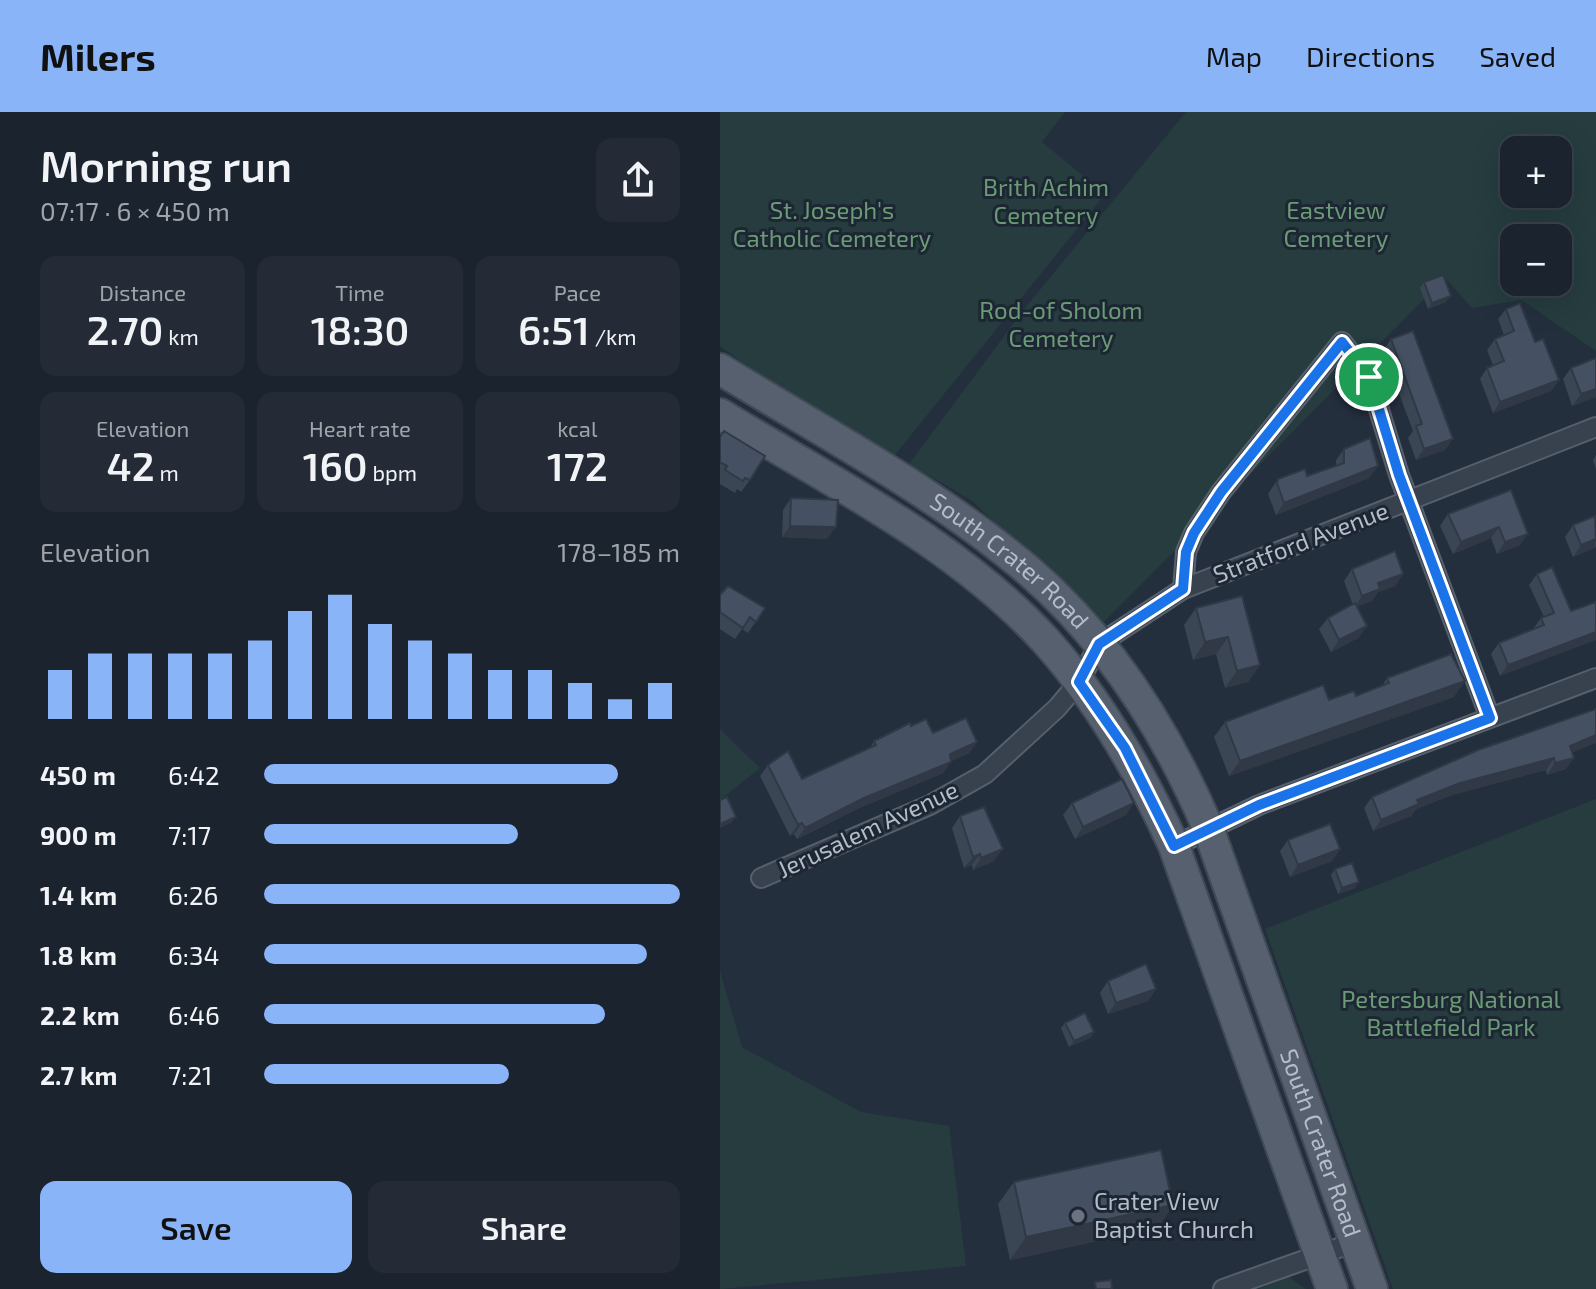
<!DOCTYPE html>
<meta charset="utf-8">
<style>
body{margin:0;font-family:"Exo 2",sans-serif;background:#242b36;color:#f1f3f6;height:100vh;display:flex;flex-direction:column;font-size:30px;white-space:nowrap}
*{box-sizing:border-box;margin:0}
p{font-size:26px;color:#a0a4aa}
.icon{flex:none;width:44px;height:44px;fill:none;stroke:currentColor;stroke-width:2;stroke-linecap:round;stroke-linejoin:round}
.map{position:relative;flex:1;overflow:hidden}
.details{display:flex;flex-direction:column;background:#1b232e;width:720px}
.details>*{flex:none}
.buttons{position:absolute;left:780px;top:24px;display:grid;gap:16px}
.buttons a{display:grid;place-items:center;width:72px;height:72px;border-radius:16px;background:#1b232e;box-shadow:0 8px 32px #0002,0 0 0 2px #39404a;font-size:40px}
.pin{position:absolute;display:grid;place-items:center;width:68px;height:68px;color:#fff;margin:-34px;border:4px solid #fff;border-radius:50%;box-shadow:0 2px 8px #0007}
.round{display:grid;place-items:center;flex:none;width:84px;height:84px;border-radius:16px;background:#242b36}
.head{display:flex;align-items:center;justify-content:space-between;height:136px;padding:0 40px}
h1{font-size:44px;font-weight:600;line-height:60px}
.metrics{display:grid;grid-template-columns:repeat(3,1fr);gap:12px;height:136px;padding:8px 40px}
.metrics div{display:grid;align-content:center;border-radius:16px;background:#242b36;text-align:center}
.metrics b{font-size:40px;font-weight:600}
.metrics small{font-size:22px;font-weight:400}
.metrics p{font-size:22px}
.chart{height:224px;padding:16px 40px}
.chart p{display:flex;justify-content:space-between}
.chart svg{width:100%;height:144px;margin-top:8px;stroke:#8ab4f8;stroke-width:6}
.button{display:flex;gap:16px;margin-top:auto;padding:16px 40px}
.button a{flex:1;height:92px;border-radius:16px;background:#8ab4f8;color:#111;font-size:32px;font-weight:600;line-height:92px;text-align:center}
.button a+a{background:#242b36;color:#f1f3f6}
ul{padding:0 40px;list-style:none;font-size:26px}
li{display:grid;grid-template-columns:128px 96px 1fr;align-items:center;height:60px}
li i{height:20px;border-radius:10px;background:#8ab4f8}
header{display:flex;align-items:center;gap:48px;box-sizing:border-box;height:112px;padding:0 40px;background:#8ab4f8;color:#111}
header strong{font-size:38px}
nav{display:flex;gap:44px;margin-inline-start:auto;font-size:28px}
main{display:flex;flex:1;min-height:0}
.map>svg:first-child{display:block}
</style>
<header>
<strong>Milers</strong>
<nav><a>Map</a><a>Directions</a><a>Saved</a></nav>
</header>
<main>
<section class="details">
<div class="head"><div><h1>Morning run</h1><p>07:17 · 6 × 450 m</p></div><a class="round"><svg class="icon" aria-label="share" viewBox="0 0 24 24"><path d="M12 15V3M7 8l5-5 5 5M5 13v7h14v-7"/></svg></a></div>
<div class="metrics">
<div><p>Distance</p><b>2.70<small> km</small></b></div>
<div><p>Time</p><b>18:30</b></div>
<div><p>Pace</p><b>6:51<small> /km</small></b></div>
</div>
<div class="metrics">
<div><p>Elevation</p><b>42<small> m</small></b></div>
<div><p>Heart rate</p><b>160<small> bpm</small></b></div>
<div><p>kcal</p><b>172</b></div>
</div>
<div class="chart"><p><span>Elevation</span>178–185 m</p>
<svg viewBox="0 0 160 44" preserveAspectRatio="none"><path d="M5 44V29M15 44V24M25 44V24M35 44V24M45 44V24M55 44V20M65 44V11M75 44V6M85 44V15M95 44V20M105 44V24M115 44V29M125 44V29M135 44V33M145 44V38M155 44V33"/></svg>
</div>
<ul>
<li><b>450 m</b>6:42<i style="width:85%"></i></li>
<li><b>900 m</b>7:17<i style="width:61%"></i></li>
<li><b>1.4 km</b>6:26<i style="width:100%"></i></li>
<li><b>1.8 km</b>6:34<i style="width:92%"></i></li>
<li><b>2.2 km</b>6:46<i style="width:82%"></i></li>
<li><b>2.7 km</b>7:21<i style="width:59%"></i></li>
</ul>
<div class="button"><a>Save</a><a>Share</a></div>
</section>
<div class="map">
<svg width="876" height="1177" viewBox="0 0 876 1177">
<rect width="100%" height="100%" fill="#242f3e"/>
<path fill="#263c3f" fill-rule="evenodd" d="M 0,0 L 345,0 L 322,30 L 385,82 L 175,343 L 88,298 L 0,234 Z
M 466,0 L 876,0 L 876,239 L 801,188 L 752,196 L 725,166 L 382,512 L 251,388 L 189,352 L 305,196 ZM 794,38 L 838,38 L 838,82 L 794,82 ZM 794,126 L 838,126 L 838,170 L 794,170 Z
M 0,617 L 40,656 L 0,688 Z
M 876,687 L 876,1177 L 673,1177 L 545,817 Z
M 0,859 L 22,935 L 141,1000 L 229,1014 L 246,1154 L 0,1177 Z
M 569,1165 L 586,1177 L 539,1177 Z"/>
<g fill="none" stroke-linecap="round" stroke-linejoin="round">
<g stroke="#565f6c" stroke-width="22">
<path id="minor" d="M 463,477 L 466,440 L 474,421 L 501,380 L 622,230 L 649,265 L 679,363 L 770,606
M 454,734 L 539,693 L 876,566
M 41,766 L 210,693 L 265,662 L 337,596 L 359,570 L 379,532 L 463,477 L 876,315
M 503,1177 L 638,1129"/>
</g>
<g stroke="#414a57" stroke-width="34">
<g id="primary">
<path id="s1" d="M 0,257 C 104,321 216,380 309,459 C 389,528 447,620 488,716 L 652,1177"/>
<path d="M 0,302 C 111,370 236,431 325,528 C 380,589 420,659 454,734 L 612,1177"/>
</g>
</g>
<use href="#minor" stroke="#38414e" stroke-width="18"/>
<use href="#primary" stroke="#56606e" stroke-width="30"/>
</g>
<path fill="#3b4654" d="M 704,170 L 726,190 L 708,197 L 700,176 Z
M 786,197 L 815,230 L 839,268 L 831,279 L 773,301 L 760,267 L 767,256 L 773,253 L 767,238 L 775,227 L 784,223 L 778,207 Z
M 671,227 L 725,338 L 696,348 L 688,326 L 693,319 L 663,239 Z
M 851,256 L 876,285 L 852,294 L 843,267 Z
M 0,324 L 30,368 L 21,380 L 17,377 L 15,381 L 0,372 Z
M 624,337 L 658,354 L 649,366 L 556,403 L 548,382 L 558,367 L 587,364 L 616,354 L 616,348 Z
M 876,343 L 876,357 L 873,348 Z
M 791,378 L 800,433 L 777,442 L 771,426 L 733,442 L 720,414 L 728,402 Z
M 71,386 L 107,427 L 62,425 L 63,398 Z
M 876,406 L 876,435 L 853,445 L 845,425 L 853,413 Z
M 632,457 L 683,462 L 675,474 L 658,480 L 652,489 L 637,494 L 647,514 L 638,526 L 611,540 L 599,517 L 608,506 L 633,493 L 624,469 Z
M 817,462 L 851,499 L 780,564 L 771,542 L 779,531 L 813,517 L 821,506 L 824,505 L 809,473 Z
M 0,483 L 45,496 L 28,521 L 22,517 L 15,527 L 0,517 Z
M 476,496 L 540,553 L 528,570 L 505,576 L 496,542 L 473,548 L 464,513 Z
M 667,566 L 734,585 L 509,664 L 494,625 L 505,610 L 636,584 L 662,574 Z
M 191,614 L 213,621 L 257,630 L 249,641 L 231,649 L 223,661 L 137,697 L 77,727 L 74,722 L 70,724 L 40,664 L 48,653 L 82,667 L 150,636 L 154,629 Z
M 852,641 L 846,657 L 827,663 L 826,658 L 732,683 L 696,697 L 691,704 L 653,719 L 644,696 L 652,685 Z
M 352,691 L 406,703 L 355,727 L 343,703 Z
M 240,704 L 274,749 L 253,758 L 252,753 L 244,756 L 232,716 Z
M 568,728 L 620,737 L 612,749 L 570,765 L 560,739 Z
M 615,757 L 635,776 L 618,782 L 611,763 Z
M 388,869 L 436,877 L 428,889 L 388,902 L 380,881 Z
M 345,911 L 374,920 L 370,926 L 349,935 L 341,916 Z
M 294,1070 L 453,1093 L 438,1116 L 290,1148 L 278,1092 Z"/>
<path fill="#303945" d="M 731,184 L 726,190 L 708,197 L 712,191 Z
M 839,268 L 831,279 L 773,301 L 780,290 Z
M 876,277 L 876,285 L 852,294 L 861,282 Z
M 733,327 L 725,338 L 696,348 L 704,337 Z
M 658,354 L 649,366 L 556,403 L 564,391 Z
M 70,414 L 116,415 L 107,427 L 62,425 Z
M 779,415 L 771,426 L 733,442 L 741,430 Z
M 808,422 L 800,433 L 777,442 L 785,430 Z
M 876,427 L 875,436 L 853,445 L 861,433 Z
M 683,462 L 675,474 L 658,480 L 652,489 L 634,496 L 642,484 L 658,471 Z
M 647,514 L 638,526 L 611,540 L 619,528 Z
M 876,520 L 876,528 L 780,564 L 788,553 Z
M 508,525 L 496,542 L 473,548 L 485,530 Z
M 540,553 L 528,570 L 505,576 L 517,559 Z
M 745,569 L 734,585 L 509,664 L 520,649 Z
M 876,623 L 876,631 L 842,645 L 850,634 Z
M 257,630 L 249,641 L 222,654 L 230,642 Z
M 834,646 L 826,658 L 732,683 L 696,697 L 691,704 L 653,719 L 661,708 L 697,688 L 740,671 Z
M 854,646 L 846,657 L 827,663 L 835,651 Z
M 231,650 L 223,661 L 137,697 L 77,727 L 85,716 L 144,686 Z
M 414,691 L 406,703 L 355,727 L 363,715 Z
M 16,705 L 11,711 L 0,716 L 0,712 Z
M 82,711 L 74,722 L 70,724 L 78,713 Z
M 283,737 L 274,749 L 253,758 L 261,746 Z
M 620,737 L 612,749 L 570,765 L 578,753 Z
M 260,742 L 252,753 L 244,756 L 253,745 Z
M 639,770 L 635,776 L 618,782 L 622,776 Z
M 436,877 L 428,889 L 388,902 L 396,891 Z
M 374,920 L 370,926 L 349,935 L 354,929 Z
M 453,1093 L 438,1116 L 290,1148 L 306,1125 Z"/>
<path fill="#455162" stroke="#303945" stroke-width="2" d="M 723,163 L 731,184 L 712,191 L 704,170 Z
M 800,191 L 815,230 L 823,227 L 839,268 L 780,290 L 767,256 L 784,249 L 775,227 L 794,219 L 786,197 Z
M 693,219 L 733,327 L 704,337 L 696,314 L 702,312 L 671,227 Z
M 876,246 L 876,277 L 861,282 L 851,256 Z
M 4,319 L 45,344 L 30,368 L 25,366 L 23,369 L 5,358 L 7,354 L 0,350 L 0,325 Z
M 650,326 L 658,354 L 564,391 L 557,371 L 558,367 L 585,357 L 587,364 L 624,351 L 624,337 Z
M 791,378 L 808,422 L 785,430 L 779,415 L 741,430 L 728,402 Z
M 71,386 L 118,388 L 116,415 L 70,414 Z
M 875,404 L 876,427 L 861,433 L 853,413 Z
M 675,439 L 683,462 L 658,471 L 660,477 L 642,484 L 632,457 Z
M 832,455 L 851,499 L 876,490 L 876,520 L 788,553 L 779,531 L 824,513 L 821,506 L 834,501 L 817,462 Z
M 8,474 L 45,496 L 36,510 L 30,505 L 23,516 L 0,500 L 0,483 Z
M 522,484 L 540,553 L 517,559 L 508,525 L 485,530 L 476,496 Z
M 635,491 L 647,514 L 619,528 L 608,506 Z
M 731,542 L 745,569 L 520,649 L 505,610 L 603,573 L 609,588 L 634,579 L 636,584 L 669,571 L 667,566 Z
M 876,597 L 876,623 L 850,634 L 854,646 L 835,651 L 834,646 L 740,671 L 697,688 L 699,692 L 661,708 L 652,685 L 758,638 Z
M 246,606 L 257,630 L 230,642 L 231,650 L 144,686 L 85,716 L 82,711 L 78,713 L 48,653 L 68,639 L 82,667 L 156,633 L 154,629 L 190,611 L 191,614 L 206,607 L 213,621 Z
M 402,667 L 414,691 L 363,715 L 352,691 Z
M 7,685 L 16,705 L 0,712 L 0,688 Z
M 264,695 L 283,737 L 261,746 L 260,742 L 253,745 L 240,704 Z
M 610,712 L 620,737 L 578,753 L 568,728 Z
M 632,751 L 639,770 L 622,776 L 615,757 Z
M 426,852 L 436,877 L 396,891 L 388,869 Z
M 365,901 L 374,920 L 354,929 L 345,911 Z
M 441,1038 L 453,1093 L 306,1125 L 294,1070 Z
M 391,1168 L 392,1177 L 376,1177 L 375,1170 Z"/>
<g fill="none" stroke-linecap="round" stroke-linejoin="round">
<g stroke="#fff" stroke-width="16">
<path id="route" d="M 622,230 L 649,265 L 679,363 L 770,606 L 539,693 L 454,734 L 405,636 L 359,570 L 379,532 L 463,477 L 466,440 L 474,421 L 501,380 Z"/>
</g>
<use href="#route" stroke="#1a73e8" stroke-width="10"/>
</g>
<circle fill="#6b7280" stroke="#1d2633" stroke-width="3" cx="358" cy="1104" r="8"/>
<g text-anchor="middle" stroke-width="6" stroke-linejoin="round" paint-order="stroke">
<g font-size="24" fill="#6b9a76" stroke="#1d2633">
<text x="326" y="84">Brith Achim<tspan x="326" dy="28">Cemetery</tspan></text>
<text x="112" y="107">St. Joseph's<tspan x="112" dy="28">Catholic Cemetery</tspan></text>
<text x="616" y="107">Eastview<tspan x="616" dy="28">Cemetery</tspan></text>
<text x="341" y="207">Rod-of Sholom<tspan x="341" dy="28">Cemetery</tspan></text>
<text x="731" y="896">Petersburg National<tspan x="731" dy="28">Battlefield Park</tspan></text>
</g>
<g font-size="24" fill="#b4bcc9" stroke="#1d2633">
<text transform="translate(581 431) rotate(-21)" y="8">Stratford Avenue</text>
<text dy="8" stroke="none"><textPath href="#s1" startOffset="348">South Crater Road</textPath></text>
<text transform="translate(148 718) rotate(-25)" y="8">Jerusalem Avenue</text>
<text dy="8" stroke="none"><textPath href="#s1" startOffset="1020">South Crater Road</textPath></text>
</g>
<g font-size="24" fill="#b4bcc9" stroke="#1d2633" text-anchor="start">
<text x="374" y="1098">Crater View<tspan x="374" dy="28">Baptist Church</tspan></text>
</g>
</g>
</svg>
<div class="buttons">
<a>+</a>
<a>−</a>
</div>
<div class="pin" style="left:649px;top:265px;background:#1e9e55"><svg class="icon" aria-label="arrive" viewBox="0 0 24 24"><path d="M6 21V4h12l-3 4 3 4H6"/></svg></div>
</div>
</main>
